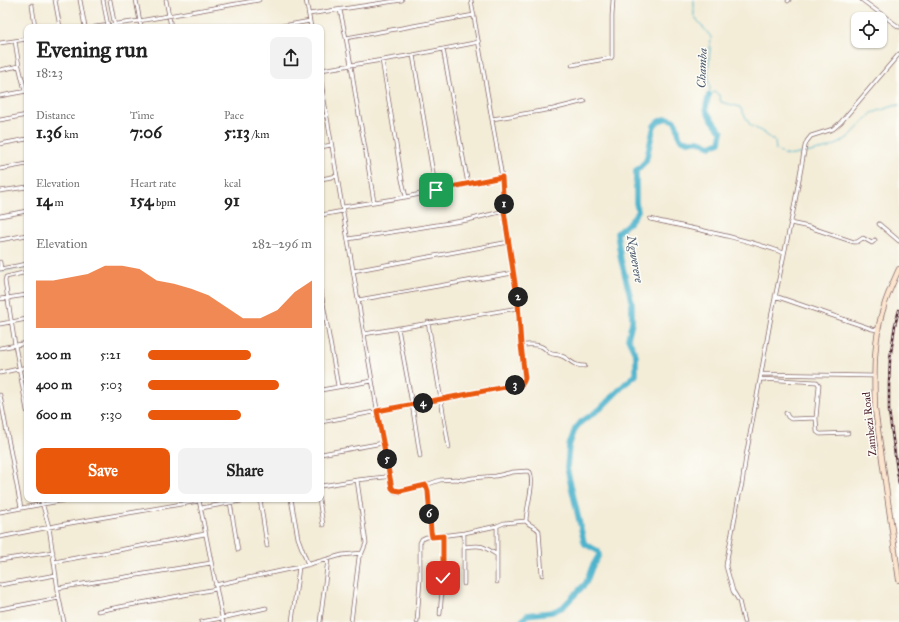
<!DOCTYPE html>
<meta charset="utf-8">
<style>
body{margin:0;font-family:"IM FELL Great Primer",serif;background:#f2f2f2;color:#222;height:100vh;display:flex;flex-direction:column;font-size:15px;white-space:nowrap}
*{box-sizing:border-box;margin:0}
p{font-size:13px;color:#767676}
.icon{flex:none;width:22px;height:22px;fill:none;stroke:currentColor;stroke-width:2;stroke-linecap:round;stroke-linejoin:round}
.map{position:relative;flex:1;overflow:hidden}
.details{position:absolute;left:24px;top:24px;width:300px;height:478px;display:flex;flex-direction:column;background:#fff;border-radius:8px;box-shadow:0 1px 3px #0004}
.details>*{flex:none}
.fabs{position:absolute;left:851px;top:12px;display:grid;gap:8px}
.fabs a{display:grid;place-items:center;width:36px;height:36px;border-radius:8px;background:#fff;box-shadow:0 1px 3px #0004;font-size:20px}
.pin{position:absolute;display:grid;place-items:center;width:34px;height:34px;color:#fff;margin:-17px;border-radius:8px;box-shadow:0 2px 6px #0006}
.km{position:absolute;width:20px;height:20px;margin:-10px;border-radius:50%;background:#222;color:#fff;font-size:11px;line-height:20px;text-align:center}
.round{display:grid;place-items:center;flex:none;width:42px;height:42px;border-radius:8px;background:#f2f2f2}
.head{display:flex;align-items:center;justify-content:space-between;height:68px;padding:0 12px}
h1{font-size:22px;font-weight:700;line-height:30px}
.figures{display:grid;grid-template-columns:repeat(3,1fr);gap:6px;height:68px;padding:4px 12px}
.figures div{display:grid;align-content:center}
.figures b{font-size:17px;font-weight:700}
.figures small{font-size:11px;font-weight:400}
.figures p{font-size:11px}
.chart{height:112px;padding:8px 12px}
.chart p{display:flex;justify-content:space-between}
.chart svg{width:100%;height:72px;margin-top:4px;fill:#ea580c;opacity:.7}
.button{display:flex;gap:8px;margin-top:auto;padding:8px 12px}
.button a{flex:1;height:46px;border-radius:8px;background:#ea580c;color:#fff;font-size:16px;font-weight:700;line-height:46px;text-align:center}
.button a+a{background:#f2f2f2;color:#222}
ul{padding:0 12px;list-style:none;font-size:13px}
li{display:grid;grid-template-columns:64px 48px 1fr;align-items:center;height:30px}
li i{height:10px;border-radius:5px;background:#ea580c}
.map>svg:first-child{display:block}
</style>
<div class="map">
<svg width="899" height="622" viewBox="0 0 899 622">
<rect width="100%" height="100%" fill="#fdfcf7"/>
<filter id="ink" filterUnits="userSpaceOnUse"><feTurbulence type="fractalNoise" baseFrequency=".025" numOctaves="2"/><feDisplacementMap in="SourceGraphic" scale="8" xChannelSelector="R" yChannelSelector="G"/><feConvolveMatrix kernelMatrix="1 2 1 2 8 2 1 2 1" color-interpolation-filters="sRGB"/></filter>
<filter id="wash" filterUnits="userSpaceOnUse"><feTurbulence type="fractalNoise" baseFrequency=".012" numOctaves="4" result="noise"/><feDisplacementMap in="SourceGraphic" scale="16" xChannelSelector="R" yChannelSelector="G"/><feGaussianBlur stdDeviation="0.9" result="paint"/><feColorMatrix in="noise" values="0 0 0 0 0 0 0 0 0 0 0 0 0 0 0 0 0 1.4 0 .05"/><feComposite in="paint" operator="in"/></filter>
<g filter="url(#wash)">
<rect width="100%" height="100%" fill="#f3ecd7"/>
<g fill="none" stroke-linecap="round" stroke-linejoin="round">
<path stroke="#4db3cc" stroke-width="1" d="M 694,0 L 694,16 L 711,37 L 708,74 L 710,89 L 709,95
M 709,95 L 715,92 L 719,95 L 721,102 L 740,107 L 750,125 L 766,134 L 770,139 L 775,141 L 776,150 C 786,157 791,156 802,153
M 805,153 L 829,148 L 840,143 L 850,136 L 872,113 L 894,106 L 899,105
M 0,271 L 27,267"/>
<path stroke="#4db3cc" stroke-width="5.5" d="M 521,622 L 527,615 L 552,612 L 563,607 L 586,583 L 592,567 L 599,555 L 598,551 L 585,544 L 584,542 L 567,468 L 569,446 L 575,429 L 581,422 L 600,409 L 625,384 L 636,375 L 636,355 L 628,338 L 632,322 L 632,303 L 621,260 L 617,233 L 630,222 L 638,211 L 636,203 L 636,171 L 646,161 L 654,126 C 658,120 669,115 675,122 C 679,126 677,135 681,139 C 685,143 694,140 699,141 C 703,142 707,145 711,146 L 720,142 L 722,132 C 718,128 706,113 706,108 C 706,104 708,99 709,95"/>
</g>
</g>
<g filter="url(#ink)">
<g fill="none" stroke-linecap="round" stroke-linejoin="round">
<g stroke="#856767" stroke-width="4.5">
<path id="street" d="M 55,0 L 60,27
M 80,0 L 85,27
M 103,0 L 108,26
M 110,0 L 115,27
M 136,0 L 141,27
M 166,0 L 171,27
M 306,0 L 311,27
M 862,0 L 899,27
M 788,1 L 789,0
M 32,5 L 35,27
M 340,10 L 346,38 L 474,15
M 309,14 L 402,0
M 95,27 L 139,21 L 259,0
M 277,27 L 310,21
M 346,38 L 351,65 L 356,99 L 366,153 L 374,202
M 15,41 L 19,66 L 25,91
M 0,43 L 27,39
M 443,49 L 468,184
M 413,55 L 436,191
M 382,60 L 402,180 L 406,197
M 572,65 L 611,58 L 612,57 L 612,16 L 613,0
M 0,70 L 19,66
M 321,70 L 413,55 L 479,42
M 321,82 L 358,300 L 383,443 L 389,471 L 389,474 L 385,477 L 357,480 L 321,486
M 0,96 L 27,91
M 321,117 L 327,115
M 492,119 L 553,109 L 585,101
M 0,120 L 27,115
M 0,144 L 27,139
M 321,147 L 331,145
M 0,169 L 27,164
M 321,179 L 337,176
M 0,191 L 27,187
M 343,207 L 406,197 L 502,177
M 321,215 L 343,211
M 0,216 L 27,211
M 650,219 C 695,229 740,237 784,253
M 790,223 L 809,227 L 854,242 L 857,242 L 863,238 L 872,243 L 875,240
M 879,224 L 899,241
M 348,239 L 468,220 L 504,211
M 0,240 L 27,235
M 0,262 L 1,269
M 0,269 L 27,264
M 353,271 L 509,242
M 27,272 L 6,277 L 5,281 L 15,345 L 27,411
M 321,292 L 338,386
M 775,296 L 872,329 L 878,330
M 0,299 L 27,295
M 358,300 L 513,273
M 428,322 L 449,448
M 0,324 L 27,319
M 398,328 L 412,404 L 420,456
M 364,334 L 518,308
M 521,345 C 527,345 534,344 540,346 C 545,347 546,351 550,353 C 553,355 556,354 559,355 C 570,358 571,366 585,366
M 0,348 L 27,343
M 0,373 L 27,367
M 761,374 L 875,376
M 760,379 L 817,382 L 819,385 L 816,418 L 817,432 L 820,434 L 822,434 L 848,433
M 321,390 L 372,381
M 0,395 L 21,508
M 786,413 L 788,417 L 791,419 L 816,418
M 321,422 L 522,384 L 524,381 L 518,308 L 519,303 L 504,211 L 502,177 L 471,0
M 321,454 L 383,443
M 389,473 L 392,488 L 394,491 L 397,492 L 426,485 L 428,491 L 431,531 L 432,537 L 464,533 L 497,526 L 497,582
M 426,485 L 440,480 L 456,479 L 463,480 L 472,478 L 496,476 L 513,472 L 528,471 L 530,472 C 535,483 526,508 526,521 C 529,526 536,526 539,531 L 542,575
M 41,499 L 49,527 L 59,598 L 64,622
M 260,499 L 267,546
M 291,499 L 298,538 L 308,565
M 319,499 L 323,525
M 199,500 L 223,622
M 230,502 L 238,550
M 201,508 L 252,499
M 0,512 L 71,499
M 497,526 L 504,523 L 526,521
M 0,537 L 65,524 L 199,501
M 464,547 C 482,545 482,545 497,555
M 0,560 L 53,552
M 54,562 L 205,534
M 464,584 L 464,533
M 0,585 L 56,575
M 215,585 L 299,567 L 342,555 L 362,553
M 58,588 L 211,563
M 0,609 L 59,598
M 98,611 L 216,589
M 440,614 L 443,578 L 443,536
M 201,622 L 222,618 L 266,608
M 292,622 L 299,567
M 320,622 L 328,559
M 351,622 L 359,557 L 362,553 L 366,543 L 357,480
M 417,622 L 420,580 L 420,543 L 422,539 L 426,537 L 432,537
M 744,622 L 739,601 L 733,591 L 726,566 L 727,559 L 739,496 L 742,484 L 746,456 L 761,374 L 771,317 L 794,207 L 802,163 L 805,146 L 807,141 L 811,136 L 833,129 L 841,122 L 899,54"/>
</g>
<g stroke="#856767" stroke-width="6">
<path id="secondary" d="M 899,269 C 894,280 889,291 885,303 C 873,337 874,374 875,409 L 899,580"/>
</g>
<use href="#street" stroke="#fff" stroke-width="3"/>
<use href="#secondary" stroke="#fce5cf" stroke-width="4.5"/>
<g stroke="#4a1f2b" stroke-width="2.5">
<path id="rail" d="M 899,310 L 895,325 L 890,359 L 889,383 L 889,411 L 899,484"/>
</g>
<use href="#rail" stroke="#fdfcf7" stroke-width="1" stroke-dasharray="3" stroke-linecap="butt"/>
</g>
</g>
<g fill="none" stroke-linecap="round" stroke-linejoin="round" filter="url(#ink)">
<g stroke="#fff" stroke-width="8">
<path id="route" d="M 436,190 L 502,177 L 504,211 L 518,303 L 521,345 L 525,378 L 524,381 L 522,384 L 377,411 L 392,488 L 394,490 L 400,491 L 426,485 L 428,491 L 431,531 L 432,537 L 443,536 L 443,578"/>
</g>
<use href="#route" stroke="#ea580c" stroke-width="5"/>
</g>
<g text-anchor="middle" stroke-width="3" stroke-linejoin="round" paint-order="stroke">
<g font-size="11" fill="#4a1f2b" stroke="#fdfcf7">
<text transform="translate(869 424) rotate(-96)" y="4">Zambezi Road</text>
</g>
<g font-size="12" font-style="italic" fill="#4b5a6b" stroke="#fdfcf7">
<text transform="translate(702 68) rotate(-88)" y="4">Chamba</text>
<text transform="translate(635 259) rotate(80)" y="4">Ngwerere</text>
</g>
</g>
</svg>
<div class="fabs">
<a><svg class="icon" aria-label="locate" viewBox="0 0 24 24"><circle cx="12" cy="12" r="6"/><path d="M12 2v4M12 18v4M2 12h4M18 12h4"/></svg></a>
</div>
<div class="pin" style="left:436px;top:190px;background:#1e9e55"><svg class="icon" aria-label="arrive" viewBox="0 0 24 24"><path d="M6 21V4h12l-3 4 3 4H6"/></svg></div>
<div class="pin" style="left:443px;top:578px;background:#d93025"><svg class="icon" aria-label="check" viewBox="0 0 24 24"><path d="M5 12l5 5 9-10"/></svg></div>
<b class="km" style="left:504px;top:204px">1</b>
<b class="km" style="left:518px;top:297px">2</b>
<b class="km" style="left:515px;top:385px">3</b>
<b class="km" style="left:423px;top:403px">4</b>
<b class="km" style="left:387px;top:459px">5</b>
<b class="km" style="left:429px;top:514px">6</b>
<section class="details">
<div class="head"><div><h1>Evening run</h1><p>18:23</p></div><a class="round"><svg class="icon" aria-label="share" viewBox="0 0 24 24"><path d="M12 15V3M7 8l5-5 5 5M5 13v7h14v-7"/></svg></a></div>
<div class="figures">
<div><p>Distance</p><b>1.36<small> km</small></b></div>
<div><p>Time</p><b>7:06</b></div>
<div><p>Pace</p><b>5:13<small> /km</small></b></div>
</div>
<div class="figures">
<div><p>Elevation</p><b>14<small> m</small></b></div>
<div><p>Heart rate</p><b>154<small> bpm</small></b></div>
<div><p>kcal</p><b>91</b></div>
</div>
<div class="chart"><p><span>Elevation</span>282–296 m</p>
<svg viewBox="0 0 160 44" preserveAspectRatio="none"><path d="M0 44V15L10 15L20 13L30 11L40 6L50 6L60 8L70 15L80 17L90 20L100 24L110 31L120 38L130 38L140 33L150 22L160 15V44z"/></svg>
</div>
<ul>
<li><b>200 m</b>5:21<i style="width:63%"></i></li>
<li><b>400 m</b>5:03<i style="width:80%"></i></li>
<li><b>600 m</b>5:30<i style="width:57%"></i></li>
</ul>
<div class="button"><a>Save</a><a>Share</a></div>
</section>
</div>
